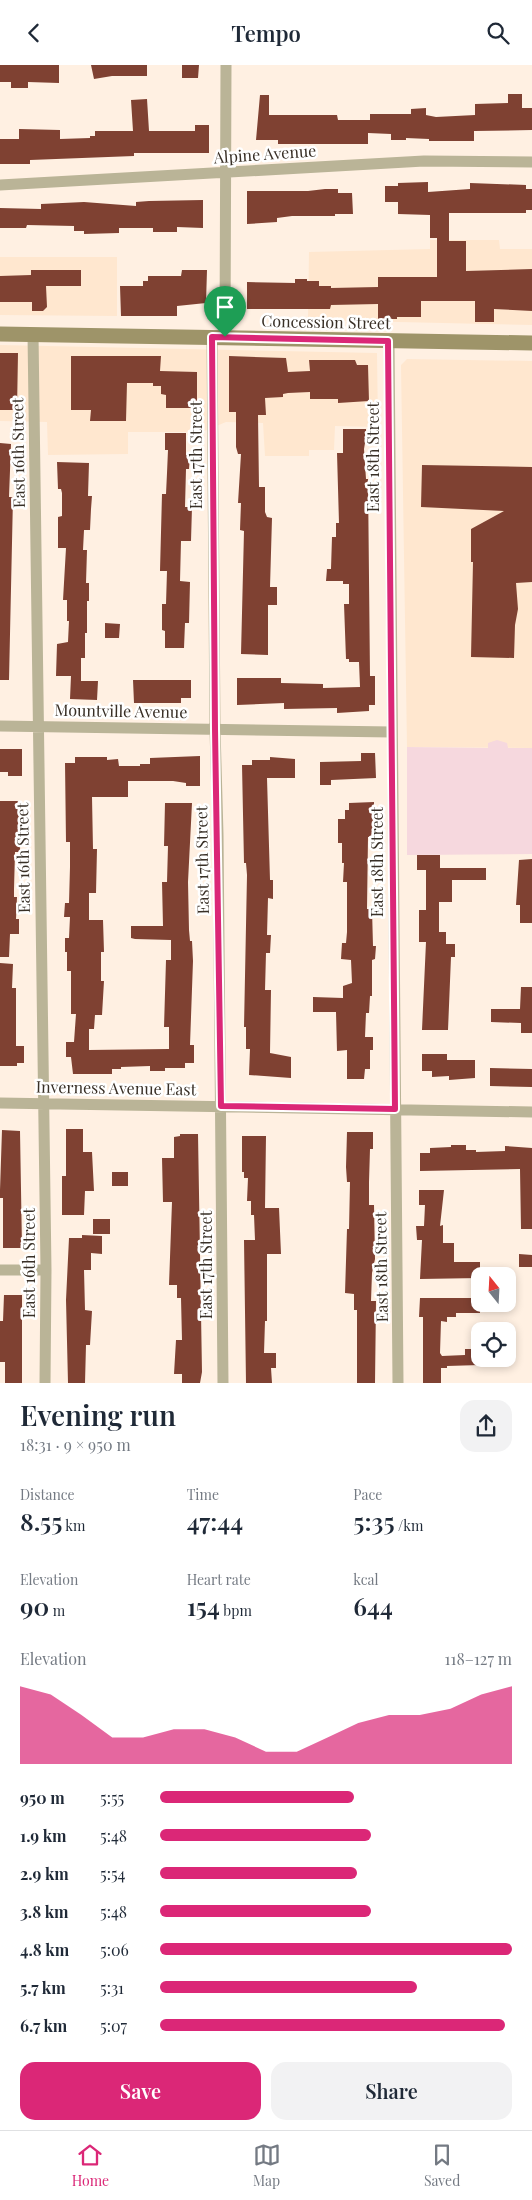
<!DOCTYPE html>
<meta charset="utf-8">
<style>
body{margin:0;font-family:"Playfair Display",serif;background:#f2f2f3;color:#1f2937;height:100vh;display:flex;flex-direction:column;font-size:19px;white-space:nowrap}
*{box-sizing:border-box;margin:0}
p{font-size:16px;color:#747a83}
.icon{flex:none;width:28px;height:28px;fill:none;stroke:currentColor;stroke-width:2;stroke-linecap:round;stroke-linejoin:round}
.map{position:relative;height:1318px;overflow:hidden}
.sheet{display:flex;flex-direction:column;background:#fff;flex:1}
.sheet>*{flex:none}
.needle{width:32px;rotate:342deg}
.fabs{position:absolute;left:471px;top:1202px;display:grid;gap:10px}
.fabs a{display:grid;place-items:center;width:45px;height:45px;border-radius:10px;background:#fff;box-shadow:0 2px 8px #0003;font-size:25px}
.pin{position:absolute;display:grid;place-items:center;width:42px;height:42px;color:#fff;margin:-51px -21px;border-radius:50% 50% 50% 0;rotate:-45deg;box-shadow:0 0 5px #0007}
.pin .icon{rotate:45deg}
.round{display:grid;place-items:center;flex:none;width:52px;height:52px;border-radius:15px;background:#f2f2f3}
.head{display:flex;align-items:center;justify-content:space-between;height:85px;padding:0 20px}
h1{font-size:28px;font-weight:600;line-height:38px}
.figures{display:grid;grid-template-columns:repeat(3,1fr);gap:8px;height:85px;padding:5px 20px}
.figures div{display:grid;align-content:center}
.figures b{font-size:25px;font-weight:600}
.figures small{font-size:14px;font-weight:400}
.figures p{font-size:14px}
.chart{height:140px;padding:10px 20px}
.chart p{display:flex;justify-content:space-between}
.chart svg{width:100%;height:90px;margin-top:5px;fill:#db2777;opacity:.7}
.action{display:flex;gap:10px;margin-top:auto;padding:10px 20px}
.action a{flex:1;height:58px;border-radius:15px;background:#db2777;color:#fff;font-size:20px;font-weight:600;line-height:58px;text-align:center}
.action a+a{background:#f2f2f3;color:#1f2937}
ul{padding:0 20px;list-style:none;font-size:16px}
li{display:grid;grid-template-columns:80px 60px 1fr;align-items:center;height:38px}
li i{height:12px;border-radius:6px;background:#db2777}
header{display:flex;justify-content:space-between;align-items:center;height:65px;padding:0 20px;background:#fff;font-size:22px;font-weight:600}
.tab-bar{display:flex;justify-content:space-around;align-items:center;height:70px;border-top:1px solid #e0e1e3;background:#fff;font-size:14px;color:#747a83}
.tab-bar a{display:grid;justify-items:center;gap:2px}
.tab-bar .on{color:#db2777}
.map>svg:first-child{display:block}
</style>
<header><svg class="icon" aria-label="back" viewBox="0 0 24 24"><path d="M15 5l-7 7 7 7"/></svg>Tempo<svg class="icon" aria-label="search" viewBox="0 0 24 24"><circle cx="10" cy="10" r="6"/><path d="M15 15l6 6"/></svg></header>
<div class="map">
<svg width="532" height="1318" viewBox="0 0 532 1318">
<rect width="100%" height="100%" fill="#fff0e2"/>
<path fill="#ffe7cf" d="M 430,175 L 499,175 L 500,184 L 532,184 L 532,260 L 308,255 L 309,187 L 430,184 Z
M 0,192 L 117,192 L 117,251 L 0,250 Z
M 0,280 L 377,288 L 378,362 L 335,361 L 334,385 L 309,385 L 309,391 L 265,391 L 263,358 L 226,357 L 202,367 L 128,367 L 128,389 L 48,390 L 47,357 L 0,356 Z
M 407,294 L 532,296 L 532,683 L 407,682 L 401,300 Z"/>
<path fill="#f6d8de" d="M 497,675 L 507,678 L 508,683 L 532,683 L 532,789 L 407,790 L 407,682 L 488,683 L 488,678 Z"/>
<path fill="#7f4132" d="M 0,0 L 59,0 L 59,18 L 28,17 L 28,23 L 11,23 L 11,17 L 0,17 Z
M 91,0 L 147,0 L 147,11 L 112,11 L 94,14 Z
M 182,0 L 199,0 L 198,13 L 182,13 Z
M 508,29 L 522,29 L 522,43 L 532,43 L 532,65 L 474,66 L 474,76 L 429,76 L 429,74 L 406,73 L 406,75 L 391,75 L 391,69 L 368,68 L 368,79 L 278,79 L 278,75 L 256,75 L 260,30 L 269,30 L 269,50 L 337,50 L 338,55 L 370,55 L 370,49 L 411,49 L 411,44 L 426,43 L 426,50 L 436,52 L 475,50 L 475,39 L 508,38 Z
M 147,34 L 149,66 L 195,66 L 195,60 L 209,60 L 209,88 L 134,88 L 134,91 L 30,95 L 30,99 L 0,99 L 0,74 L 19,74 L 19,64 L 60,65 L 60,74 L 90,73 L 90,71 L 95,71 L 95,66 L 133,66 L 131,35 Z
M 428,117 L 428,127 L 470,124 L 470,118 L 526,120 L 526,124 L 532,124 L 532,145 L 526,145 L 526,148 L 449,148 L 449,176 L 466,176 L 466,206 L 532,204 L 532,246 L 494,244 L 494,257 L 475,257 L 475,236 L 421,236 L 421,252 L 397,252 L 397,254 L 378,254 L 378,239 L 331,240 L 330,244 L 247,244 L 247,217 L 295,218 L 295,214 L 307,214 L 307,216 L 319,216 L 319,221 L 331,221 L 331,223 L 378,222 L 378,212 L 437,212 L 437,173 L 430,173 L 430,150 L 398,149 L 398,137 L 385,137 L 385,121 L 398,121 L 398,118 Z
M 325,124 L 338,124 L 338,128 L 352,128 L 353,149 L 335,149 L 335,151 L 292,151 L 277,153 L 277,157 L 247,159 L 247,126 L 308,126 Z
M 203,135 L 203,163 L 177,162 L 177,167 L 153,167 L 153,163 L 119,163 L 119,168 L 84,169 L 84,166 L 74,166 L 74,161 L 27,160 L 26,163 L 0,163 L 0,143 L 41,144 L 41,139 L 84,137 L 136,141 L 136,137 L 149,136 Z
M 31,205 L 81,205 L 81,221 L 46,221 L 47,242 L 43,246 L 32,246 L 32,237 L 0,237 L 0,211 L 31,210 Z
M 182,205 L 207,205 L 206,238 L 177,241 L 177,251 L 121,251 L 120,221 L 143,221 L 143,216 L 148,216 L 148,211 L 181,211 Z
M 0,288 L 18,288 L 17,345 L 0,345 Z
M 71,291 L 161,291 L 160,306 L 197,307 L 197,343 L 166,343 L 166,330 L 161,329 L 161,321 L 153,321 L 153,318 L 127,318 L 126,356 L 90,356 L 91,345 L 71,345 Z
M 229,291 L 286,293 L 288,307 L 310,306 L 309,295 L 355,295 L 357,300 L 368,300 L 369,336 L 338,338 L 338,334 L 310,334 L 310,327 L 288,328 L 283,329 L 283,332 L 265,333 L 266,350 L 258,350 L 259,422 L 265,422 L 265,447 L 267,452 L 272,453 L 270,522 L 277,522 L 277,540 L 268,540 L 268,590 L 241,589 L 244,466 L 240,465 L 241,438 L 238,438 L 241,389 L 238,389 L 236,382 L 236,347 L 229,347 Z
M 343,364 L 366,364 L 366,368 L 368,368 L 368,377 L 365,378 L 364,384 L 366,414 L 368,414 L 370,611 L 375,611 L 375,640 L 369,640 L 369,646 L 337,648 L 337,643 L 284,644 L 284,638 L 237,640 L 237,613 L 281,613 L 281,618 L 323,619 L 323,623 L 360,622 L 359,597 L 349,597 L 349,594 L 346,594 L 344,539 L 349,539 L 349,519 L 343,519 L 343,516 L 326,516 L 327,504 L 331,504 L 332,472 L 336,472 L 336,458 L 339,458 L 337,388 L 343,388 Z
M 165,368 L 186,368 L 186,390 L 190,390 L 189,404 L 186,404 L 185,442 L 192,442 L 191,476 L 181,476 L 180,516 L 190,517 L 189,558 L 185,558 L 184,583 L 165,583 L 165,566 L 162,565 L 162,539 L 166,539 L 167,506 L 160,506 L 162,429 L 166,429 L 167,408 L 168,385 L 165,385 Z
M 0,378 L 11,379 L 9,432 L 13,432 L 9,615 L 0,615 Z
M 57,397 L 89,398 L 88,431 L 92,431 L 91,444 L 90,465 L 84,465 L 83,485 L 87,485 L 86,518 L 89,518 L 89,536 L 87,536 L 87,568 L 85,568 L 85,593 L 81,593 L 81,616 L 98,616 L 97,635 L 70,634 L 71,611 L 56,611 L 57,579 L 68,577 L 69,556 L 67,556 L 67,535 L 63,535 L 66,483 L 58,483 L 58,452 L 62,451 L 62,428 L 61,424 L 58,424 Z
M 422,400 L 532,402 L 532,517 L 516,518 L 518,544 L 515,560 L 514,593 L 471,592 L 473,497 L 471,497 L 471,464 L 504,446 L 421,442 Z
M 105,558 L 120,559 L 119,573 L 105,573 Z
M 133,615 L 191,615 L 191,633 L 181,633 L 181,638 L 134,638 Z
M 0,684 L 22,684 L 22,711 L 8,711 L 8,707 L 0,707 Z
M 361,688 L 375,688 L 376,713 L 331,715 L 331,720 L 320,720 L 320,697 L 361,696 Z
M 200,691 L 200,721 L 186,721 L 186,718 L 173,716 L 128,716 L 128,732 L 92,732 L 93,784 L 97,784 L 96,828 L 89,828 L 89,855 L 103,855 L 104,887 L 101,887 L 101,916 L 104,916 L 102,950 L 95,950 L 94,964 L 89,964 L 89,985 L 169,984 L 169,962 L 164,962 L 166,895 L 171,895 L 171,875 L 135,874 L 131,873 L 131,861 L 163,861 L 162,817 L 167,817 L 168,781 L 164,781 L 165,738 L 192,738 L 188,817 L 189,865 L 190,876 L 192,876 L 193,896 L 190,980 L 194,980 L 194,998 L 185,998 L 185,1003 L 165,1003 L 165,1006 L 150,1006 L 150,1001 L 121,1002 L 121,1004 L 112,1004 L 112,1009 L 73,1009 L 71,992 L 66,992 L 66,977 L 74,977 L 76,949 L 71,949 L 71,906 L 67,906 L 67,887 L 65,887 L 65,873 L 69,873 L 70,852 L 64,852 L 65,838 L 69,838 L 70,802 L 70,777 L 66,777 L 65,698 L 75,698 L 75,692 L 107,692 L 107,695 L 118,694 L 119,701 L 140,701 L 140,699 L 150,699 L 150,693 Z
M 270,692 L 295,694 L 295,713 L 267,713 L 270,815 L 273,815 L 273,834 L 268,833 L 267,870 L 271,870 L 270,888 L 266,888 L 265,925 L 271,925 L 270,988 L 291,992 L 291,1013 L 249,1010 L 250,984 L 246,984 L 246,962 L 244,962 L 247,810 L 246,798 L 244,798 L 242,700 L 252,700 L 252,695 L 270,695 Z
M 0,736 L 21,736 L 20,787 L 15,787 L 14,824 L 14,832 L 17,832 L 16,854 L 19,854 L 19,869 L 10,869 L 9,892 L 0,892 Z
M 374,737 L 374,772 L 368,772 L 367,844 L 372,844 L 373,881 L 376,881 L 375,894 L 372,895 L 372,931 L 370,931 L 369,948 L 366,948 L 365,972 L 373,972 L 373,985 L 370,985 L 370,1004 L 365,1004 L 364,1014 L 347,1014 L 347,985 L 337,986 L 336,947 L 313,947 L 313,932 L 343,933 L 343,921 L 352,918 L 351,895 L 341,894 L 342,878 L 346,878 L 347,867 L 347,817 L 343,817 L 344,798 L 342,798 L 342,778 L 338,778 L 338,754 L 345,754 L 345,745 L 349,745 L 349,738 Z
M 417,790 L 440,790 L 440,803 L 486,803 L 486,815 L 452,815 L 452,837 L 439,837 L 439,867 L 446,867 L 446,879 L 455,879 L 455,892 L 451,892 L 448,965 L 422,965 L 426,877 L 419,877 L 419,845 L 426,845 L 426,805 L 417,805 Z
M 532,794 L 532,858 L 520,858 L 520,840 L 516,840 L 519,795 Z
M 0,898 L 13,899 L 12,923 L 16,923 L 16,981 L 24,981 L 24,998 L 17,998 L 17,1001 L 0,1001 Z
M 521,922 L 532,922 L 532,968 L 521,968 L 521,958 L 491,957 L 491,944 L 520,944 Z
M 422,989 L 447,989 L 447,995 L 475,995 L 475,1013 L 449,1015 L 449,1011 L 432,1012 L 432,1006 L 422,1006 Z
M 490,1003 L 532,1004 L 532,1022 L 490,1021 Z
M 66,1064 L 83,1064 L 83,1087 L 92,1087 L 94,1126 L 85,1126 L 84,1150 L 62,1150 L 62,1111 L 66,1111 Z
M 2,1065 L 20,1066 L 22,1183 L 3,1183 L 3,1133 L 0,1133 L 0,1125 Z
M 347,1067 L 373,1067 L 373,1084 L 370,1084 L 369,1117 L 369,1140 L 374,1140 L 375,1194 L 372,1208 L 371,1236 L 376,1236 L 375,1318 L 357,1318 L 357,1245 L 354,1245 L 354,1229 L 345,1228 L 347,1164 L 349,1164 L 350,1117 L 347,1117 L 346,1102 Z
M 180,1069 L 198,1069 L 202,1307 L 200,1318 L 182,1318 L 182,1309 L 174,1309 L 176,1275 L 182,1275 L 181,1233 L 177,1233 L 177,1220 L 169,1220 L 172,1137 L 163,1137 L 162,1093 L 174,1093 L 174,1072 L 180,1071 Z
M 242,1071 L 266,1071 L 265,1143 L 279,1143 L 281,1189 L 267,1189 L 267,1256 L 265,1256 L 264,1288 L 276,1288 L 276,1303 L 271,1303 L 272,1318 L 246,1318 L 244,1175 L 255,1175 L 254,1150 L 251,1150 L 251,1136 L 247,1136 L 248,1113 L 244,1113 L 244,1107 L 242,1107 Z
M 451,1080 L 466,1080 L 466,1085 L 476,1085 L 476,1087 L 505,1086 L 505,1081 L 532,1083 L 532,1164 L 521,1164 L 520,1104 L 420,1106 L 420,1088 L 430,1088 L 430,1083 L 451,1082 Z
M 112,1107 L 128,1107 L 128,1121 L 112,1121 Z
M 419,1125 L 444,1125 L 440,1161 L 443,1160 L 443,1178 L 454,1178 L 454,1197 L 480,1197 L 480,1213 L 420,1214 L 422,1175 L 417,1175 L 416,1161 L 424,1161 L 425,1140 L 419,1140 Z
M 93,1154 L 110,1154 L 110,1169 L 93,1169 Z
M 82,1170 L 102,1171 L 102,1189 L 91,1188 L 91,1205 L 84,1205 L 85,1245 L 92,1246 L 90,1280 L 86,1280 L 85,1318 L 68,1318 L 66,1235 L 69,1173 L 82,1173 Z
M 519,1189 L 532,1190 L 532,1202 L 519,1202 Z
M 4,1230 L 22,1230 L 22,1318 L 5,1318 L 5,1297 L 0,1297 L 0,1256 L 3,1256 Z
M 420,1233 L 480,1233 L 480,1248 L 456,1248 L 456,1252 L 447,1252 L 447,1257 L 441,1256 L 440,1288 L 442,1291 L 465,1290 L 465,1284 L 480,1284 L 480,1300 L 447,1301 L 447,1303 L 441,1303 L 441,1318 L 423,1318 L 423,1252 L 419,1252 Z"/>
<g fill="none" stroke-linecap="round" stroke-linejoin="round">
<path stroke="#bab497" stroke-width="11" d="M 0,120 L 424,96 L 532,97
M 33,269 L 46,1205 L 45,1318
M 212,272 L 215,664 L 218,770 L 223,1318
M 225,272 L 226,0
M 389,276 L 398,1318
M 0,661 L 392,667
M 0,1038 L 532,1047
M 0,1205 L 46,1205"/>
<path stroke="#9e9469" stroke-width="15" d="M 0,269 L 532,278"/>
</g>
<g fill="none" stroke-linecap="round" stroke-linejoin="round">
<g stroke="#fff" stroke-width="10">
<path id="route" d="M 212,272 L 388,276 L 395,1044 L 221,1041 L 215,664 Z"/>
</g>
<use href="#route" stroke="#db2777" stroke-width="6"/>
</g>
<g text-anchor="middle" stroke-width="5" stroke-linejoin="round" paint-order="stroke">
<g font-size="16" fill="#382f26" stroke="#fff">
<text transform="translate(265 89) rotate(-4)" y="6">Alpine Avenue</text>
<text transform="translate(326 257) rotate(1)" y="6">Concession Street</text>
<text transform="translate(18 388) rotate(-91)" y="6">East 16th Street</text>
<text transform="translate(196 390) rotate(-90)" y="6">East 17th Street</text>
<text transform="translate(373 392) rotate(-90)" y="6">East 18th Street</text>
<text transform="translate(121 646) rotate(1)" y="6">Mountville Avenue</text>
<text transform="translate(23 793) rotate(-91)" y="6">East 16th Street</text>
<text transform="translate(202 795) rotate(-91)" y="6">East 17th Street</text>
<text transform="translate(377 797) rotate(-90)" y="6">East 18th Street</text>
<text transform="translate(116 1023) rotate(1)" y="6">Inverness Avenue East</text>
<text transform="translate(29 1198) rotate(-90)" y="6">East 16th Street</text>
<text transform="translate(206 1200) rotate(-90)" y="6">East 17th Street</text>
<text transform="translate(381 1202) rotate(-91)" y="6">East 18th Street</text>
</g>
</g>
</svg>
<div class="fabs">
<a><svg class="needle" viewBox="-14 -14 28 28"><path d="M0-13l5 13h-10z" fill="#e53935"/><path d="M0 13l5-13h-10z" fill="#747a83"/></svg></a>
<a><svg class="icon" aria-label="locate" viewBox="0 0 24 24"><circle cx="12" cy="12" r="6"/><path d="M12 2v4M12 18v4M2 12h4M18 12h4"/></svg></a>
</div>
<div class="pin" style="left:225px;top:272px;background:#1e9e55"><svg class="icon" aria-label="arrive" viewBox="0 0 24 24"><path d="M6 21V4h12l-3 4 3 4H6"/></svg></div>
</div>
<section class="sheet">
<div class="head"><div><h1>Evening run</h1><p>18:31 · 9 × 950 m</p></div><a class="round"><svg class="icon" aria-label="share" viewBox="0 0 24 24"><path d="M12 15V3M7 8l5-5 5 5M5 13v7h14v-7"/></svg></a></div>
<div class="figures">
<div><p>Distance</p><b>8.55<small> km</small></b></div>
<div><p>Time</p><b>47:44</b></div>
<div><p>Pace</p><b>5:35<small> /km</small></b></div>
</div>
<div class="figures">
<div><p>Elevation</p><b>90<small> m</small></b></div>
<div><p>Heart rate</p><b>154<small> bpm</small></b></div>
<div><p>kcal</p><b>644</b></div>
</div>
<div class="chart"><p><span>Elevation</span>118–127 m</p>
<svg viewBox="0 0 160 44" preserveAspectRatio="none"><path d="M0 44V6L10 10L20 20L30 31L40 31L50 27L60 27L70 31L80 38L90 38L100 31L110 24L120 20L130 20L140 17L150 10L160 6V44z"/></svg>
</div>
<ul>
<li><b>950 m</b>5:55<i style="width:55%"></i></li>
<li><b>1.9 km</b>5:48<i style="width:60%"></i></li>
<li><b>2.9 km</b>5:54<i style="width:56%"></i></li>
<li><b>3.8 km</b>5:48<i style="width:60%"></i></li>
<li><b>4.8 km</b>5:06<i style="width:100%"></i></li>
<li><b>5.7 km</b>5:31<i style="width:73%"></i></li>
<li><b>6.7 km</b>5:07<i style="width:98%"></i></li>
</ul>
<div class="action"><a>Save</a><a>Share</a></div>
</section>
<nav class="tab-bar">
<a class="on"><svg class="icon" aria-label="home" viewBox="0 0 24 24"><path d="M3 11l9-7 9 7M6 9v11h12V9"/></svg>Home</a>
<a><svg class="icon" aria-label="map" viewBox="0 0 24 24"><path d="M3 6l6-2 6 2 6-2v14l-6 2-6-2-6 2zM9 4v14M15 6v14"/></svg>Map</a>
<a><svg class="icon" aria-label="saved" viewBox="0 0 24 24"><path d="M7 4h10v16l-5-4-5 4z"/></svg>Saved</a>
</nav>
